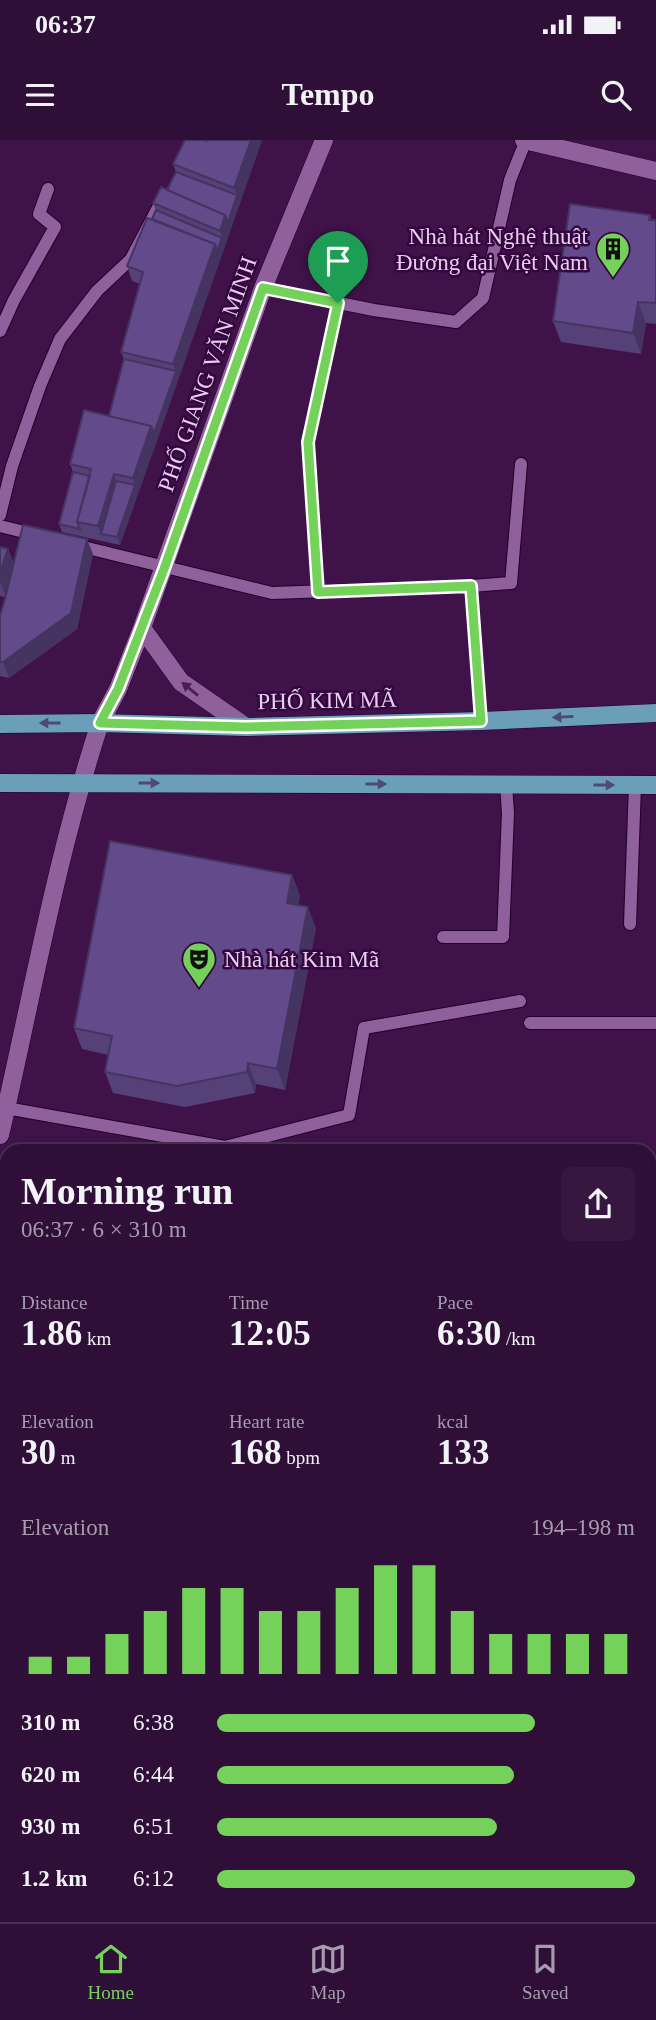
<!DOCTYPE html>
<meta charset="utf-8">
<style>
body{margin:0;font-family:Georgia,serif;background:#371740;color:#f1f3f6;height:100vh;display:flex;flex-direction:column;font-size:26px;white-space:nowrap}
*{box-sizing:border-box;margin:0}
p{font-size:23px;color:#a79cae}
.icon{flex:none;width:38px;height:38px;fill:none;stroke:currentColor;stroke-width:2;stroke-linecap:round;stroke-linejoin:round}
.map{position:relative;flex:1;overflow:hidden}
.drawer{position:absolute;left:0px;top:1004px;width:656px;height:779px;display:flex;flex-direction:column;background:#2f0e38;border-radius:21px 21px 0 0;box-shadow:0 2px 5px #0004,0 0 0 2px #4a2e53}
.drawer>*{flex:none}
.pin{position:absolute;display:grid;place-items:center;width:60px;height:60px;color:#fff;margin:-72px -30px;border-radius:50% 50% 50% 0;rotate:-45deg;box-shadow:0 0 7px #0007}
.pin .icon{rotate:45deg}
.round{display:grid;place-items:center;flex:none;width:74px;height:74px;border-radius:10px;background:#371740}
.overview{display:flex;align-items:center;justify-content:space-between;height:119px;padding:0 21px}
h1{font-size:38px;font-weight:700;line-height:52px}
.metrics{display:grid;grid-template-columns:repeat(3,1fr);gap:10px;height:119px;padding:7px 21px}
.metrics div{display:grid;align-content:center}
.metrics b{font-size:35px;font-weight:700}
.metrics small{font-size:19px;font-weight:400}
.metrics p{font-size:19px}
.chart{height:196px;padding:14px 21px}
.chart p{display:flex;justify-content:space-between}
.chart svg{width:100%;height:126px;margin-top:7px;stroke:#74d25b;stroke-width:6}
ul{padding:0 21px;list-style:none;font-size:23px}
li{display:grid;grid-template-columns:112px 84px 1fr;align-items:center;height:52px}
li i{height:18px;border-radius:9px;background:#74d25b}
.status{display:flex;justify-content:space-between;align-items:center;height:49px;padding:0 35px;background:#2f0e38;direction:ltr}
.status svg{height:19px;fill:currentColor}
header{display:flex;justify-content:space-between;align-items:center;height:91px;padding:0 21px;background:#2f0e38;font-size:32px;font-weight:700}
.tabs{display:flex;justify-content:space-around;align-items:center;height:98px;border-top:2px solid #4a2e53;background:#2f0e38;font-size:19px;color:#a79cae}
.tabs a{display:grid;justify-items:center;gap:4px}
.tabs .selected{color:#74d25b}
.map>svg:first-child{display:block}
</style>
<div class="status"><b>06:37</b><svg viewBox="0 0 49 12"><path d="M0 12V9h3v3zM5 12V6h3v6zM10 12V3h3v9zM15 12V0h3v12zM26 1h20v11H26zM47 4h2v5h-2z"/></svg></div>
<header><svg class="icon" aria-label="menu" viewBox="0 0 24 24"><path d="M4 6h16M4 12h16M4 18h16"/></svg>Tempo<svg class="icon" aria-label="search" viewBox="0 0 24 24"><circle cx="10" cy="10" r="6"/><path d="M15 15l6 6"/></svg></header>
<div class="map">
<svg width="656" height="1782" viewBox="0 0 656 1782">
<rect width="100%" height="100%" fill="#3f124a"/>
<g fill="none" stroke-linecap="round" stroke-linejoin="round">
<g stroke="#210129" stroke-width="14">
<path id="service" d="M 263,148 L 374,170 L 456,182 L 483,158 L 510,40 L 526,0
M 0,191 L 14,160 L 55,87 L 39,74 L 48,49
M 0,375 L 12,326 L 40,246 L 60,199 L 97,151 L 131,119 L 162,60
M 0,386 L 37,395
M 75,405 L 272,453 L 471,446
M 318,452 L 308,302 L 338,163
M 481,581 L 471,446 L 511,443 L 521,324
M 630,784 L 635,645
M 443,797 L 503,797 L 508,673 L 506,644
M 530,883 L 656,883
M 6,968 L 225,1007 L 349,975 L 364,888 L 520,861
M 649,1043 L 656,1043
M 0,1168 L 7,1169
M 0,1223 L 7,1224
M 649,1256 L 656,1256
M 0,1532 L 7,1533
M 649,1564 L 656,1581
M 414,1776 L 417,1782
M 550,1782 L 561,1776"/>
</g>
<g stroke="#210129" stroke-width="19">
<path id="minor" d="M 524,0 L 656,31"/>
</g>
<g stroke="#210129" stroke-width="19">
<path id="tertiary" d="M 142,488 L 181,542 L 246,587
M 100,583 L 118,549 L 142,488 L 263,148 L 324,0"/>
</g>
<g stroke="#210129" stroke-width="19">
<path id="secondary" d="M 0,995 C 32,857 56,717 100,583
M 649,1650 L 656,1646
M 369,1782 L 379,1776"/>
</g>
<g stroke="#210129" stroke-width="19">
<path id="primary" d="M 0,584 L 100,583 L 246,587 L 481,581 L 656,573
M 0,643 L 656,645"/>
</g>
<use href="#service" stroke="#90609c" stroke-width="12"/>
<use href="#minor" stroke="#90609c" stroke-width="18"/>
<use href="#tertiary" stroke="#90609c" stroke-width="18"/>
<use href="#secondary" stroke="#90609c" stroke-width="18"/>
<use href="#primary" stroke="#6a9eb9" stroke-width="18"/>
</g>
<path fill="#554078" d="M 262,0 L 120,405 L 62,392 L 59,384 L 73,332 L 70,324 L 109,276 L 124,219 L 121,212 L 140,144 L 132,141 L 127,126 L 152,79 L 156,70 L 153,63 L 167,50 L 176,32 L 173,24 L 206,1 Z
M 650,75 L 652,80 L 656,80 L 656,184 L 646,183 L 641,214 L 561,202 L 553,181 Z
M 0,407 L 8,409 L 14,424 L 93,414 L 77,489 L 9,538 L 0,536 L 0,476 L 6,457 L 0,456 Z
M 292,735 L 300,756 L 298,765 L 316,788 L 285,950 L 256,944 L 255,953 L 185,967 L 113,953 L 105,932 L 108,915 L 82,909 L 74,888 Z
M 0,1388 L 7,1389 L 7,1520 L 0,1519 Z
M 0,1571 L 7,1573 L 7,1721 L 0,1719 Z"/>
<path fill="#453461" d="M 251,0 L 262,0 L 157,301 L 154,293 L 176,231 L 173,224 L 215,104 L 222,98 L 220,91 L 225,75 L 237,55 L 234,48 Z
M 638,162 L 646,183 L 641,214 L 633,193 Z
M 151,286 L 157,301 L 120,405 L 117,397 L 135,345 L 133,338 Z
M 114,334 L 119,349 L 101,394 L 104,402 L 98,386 Z
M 87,399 L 93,414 L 77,489 L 9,538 L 3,522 Z
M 8,409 L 16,430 L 6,457 L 0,441 L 0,431 Z
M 292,735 L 300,756 L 294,784 L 287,763 Z
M 308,767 L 316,788 L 285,950 L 277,929 Z
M 248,923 L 256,944 L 255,953 L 247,932 Z"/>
<path fill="#634a8b" stroke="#453461" stroke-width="2" d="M 185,0 L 203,0 L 206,1 L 207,0 L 251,0 L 234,48 L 173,24 Z
M 176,32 L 237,55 L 228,82 L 225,75 L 167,50 Z
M 161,47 L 225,75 L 220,91 L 153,63 Z
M 570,64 L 650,75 L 649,80 L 656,80 L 656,163 L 638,162 L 633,193 L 553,181 Z
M 156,70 L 222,98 L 217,111 L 215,104 L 152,79 Z
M 147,78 L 215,104 L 173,224 L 121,212 L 143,132 L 127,126 Z
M 124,219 L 176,231 L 154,293 L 151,286 L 109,276 Z
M 84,270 L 151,286 L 133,338 L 114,334 L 98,386 L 77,382 L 91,329 L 70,324 Z
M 73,332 L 90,336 L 77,382 L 80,389 L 59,384 Z
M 116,341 L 135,345 L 117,397 L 101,394 Z
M 23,385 L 87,399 L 71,473 L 3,522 L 0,522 L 0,476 L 5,459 Z
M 0,407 L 8,409 L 0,431 Z
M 110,701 L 292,735 L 287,763 L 308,767 L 277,929 L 248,923 L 247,932 L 177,946 L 105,932 L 112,896 L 74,888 Z
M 0,1388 L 7,1389 L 7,1496 L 0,1495 Z
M 0,1571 L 7,1573 L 7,1698 L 0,1696 Z
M 649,1731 L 656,1740 L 656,1782 L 585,1782 L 581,1776 L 649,1776 Z"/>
<defs><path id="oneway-solid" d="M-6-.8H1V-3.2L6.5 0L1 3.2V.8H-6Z" transform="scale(1.75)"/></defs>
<use fill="#4b1c56" href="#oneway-solid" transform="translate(190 549) rotate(-141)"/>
<g fill="#4c4a76">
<use href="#oneway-solid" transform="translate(563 577) rotate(177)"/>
<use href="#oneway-solid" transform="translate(50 583) rotate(180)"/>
<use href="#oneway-solid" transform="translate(149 643)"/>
<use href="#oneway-solid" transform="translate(376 644)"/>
<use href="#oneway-solid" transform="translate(604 645)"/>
</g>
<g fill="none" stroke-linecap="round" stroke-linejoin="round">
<g stroke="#fff" stroke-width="14">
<path id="route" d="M 263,148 L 338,163 L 308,302 L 318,452 L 471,446 L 481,581 L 246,587 L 100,583 L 118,549 L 164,429 Z"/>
</g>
<use href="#route" stroke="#74d25b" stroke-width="9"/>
</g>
<defs>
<g id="building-pin" transform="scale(1.75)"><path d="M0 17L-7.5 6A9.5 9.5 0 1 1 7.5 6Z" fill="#74d25b" stroke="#34063f"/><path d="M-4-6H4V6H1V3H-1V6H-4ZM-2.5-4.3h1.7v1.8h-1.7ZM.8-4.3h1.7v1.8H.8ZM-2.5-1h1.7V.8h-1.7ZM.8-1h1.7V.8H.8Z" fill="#111"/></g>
<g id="theatre-pin" transform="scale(1.75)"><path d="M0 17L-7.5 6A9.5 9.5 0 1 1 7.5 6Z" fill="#74d25b" stroke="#34063f"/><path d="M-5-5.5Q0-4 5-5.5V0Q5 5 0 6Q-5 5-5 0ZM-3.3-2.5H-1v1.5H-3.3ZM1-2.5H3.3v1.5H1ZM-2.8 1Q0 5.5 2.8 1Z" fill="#111"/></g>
</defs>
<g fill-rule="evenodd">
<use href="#building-pin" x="613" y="109"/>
<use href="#theatre-pin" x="199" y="819"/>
</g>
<g text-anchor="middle" stroke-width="5" stroke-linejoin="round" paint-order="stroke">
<g font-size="23" fill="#e8ceee" stroke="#34063f" text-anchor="end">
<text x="588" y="104">Nhà hát Nghệ thuật<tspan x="588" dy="26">Đương đại Việt Nam</tspan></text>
<text x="224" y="827" text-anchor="start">Nhà hát Kim Mã</text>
</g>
<g font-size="23" fill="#e8ceee" stroke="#34063f">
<text transform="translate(207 234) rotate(-70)" y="8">PHỐ GIANG VĂN MINH</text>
<text transform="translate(327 560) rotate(-1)" y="8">PHỐ KIM MÃ</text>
</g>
</g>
</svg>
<div class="pin" style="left:338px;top:163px;background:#1e9e55"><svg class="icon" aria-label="arrive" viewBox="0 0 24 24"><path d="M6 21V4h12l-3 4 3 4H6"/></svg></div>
<section class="drawer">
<div class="overview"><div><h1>Morning run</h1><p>06:37 · 6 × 310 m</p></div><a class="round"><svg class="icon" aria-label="share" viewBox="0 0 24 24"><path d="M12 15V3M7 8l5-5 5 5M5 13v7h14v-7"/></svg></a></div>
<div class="metrics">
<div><p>Distance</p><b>1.86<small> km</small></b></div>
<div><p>Time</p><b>12:05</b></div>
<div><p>Pace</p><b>6:30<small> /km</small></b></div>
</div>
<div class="metrics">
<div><p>Elevation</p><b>30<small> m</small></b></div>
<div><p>Heart rate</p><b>168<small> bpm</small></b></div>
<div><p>kcal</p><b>133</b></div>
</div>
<div class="chart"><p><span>Elevation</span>194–198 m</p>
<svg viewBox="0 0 160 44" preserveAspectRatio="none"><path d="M5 44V38M15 44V38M25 44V30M35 44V22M45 44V14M55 44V14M65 44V22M75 44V22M85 44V14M95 44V6M105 44V6M115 44V22M125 44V30M135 44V30M145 44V30M155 44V30"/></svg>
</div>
<ul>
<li><b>310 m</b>6:38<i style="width:76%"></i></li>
<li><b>620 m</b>6:44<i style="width:71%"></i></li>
<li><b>930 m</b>6:51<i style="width:67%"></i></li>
<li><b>1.2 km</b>6:12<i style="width:100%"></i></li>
</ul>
</section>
</div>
<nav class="tabs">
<a class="selected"><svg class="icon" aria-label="home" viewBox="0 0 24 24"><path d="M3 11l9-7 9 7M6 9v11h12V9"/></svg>Home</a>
<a><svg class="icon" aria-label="map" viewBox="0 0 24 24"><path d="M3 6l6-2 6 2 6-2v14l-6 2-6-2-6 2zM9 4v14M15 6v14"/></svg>Map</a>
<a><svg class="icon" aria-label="saved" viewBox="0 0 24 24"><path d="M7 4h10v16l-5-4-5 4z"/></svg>Saved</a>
</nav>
